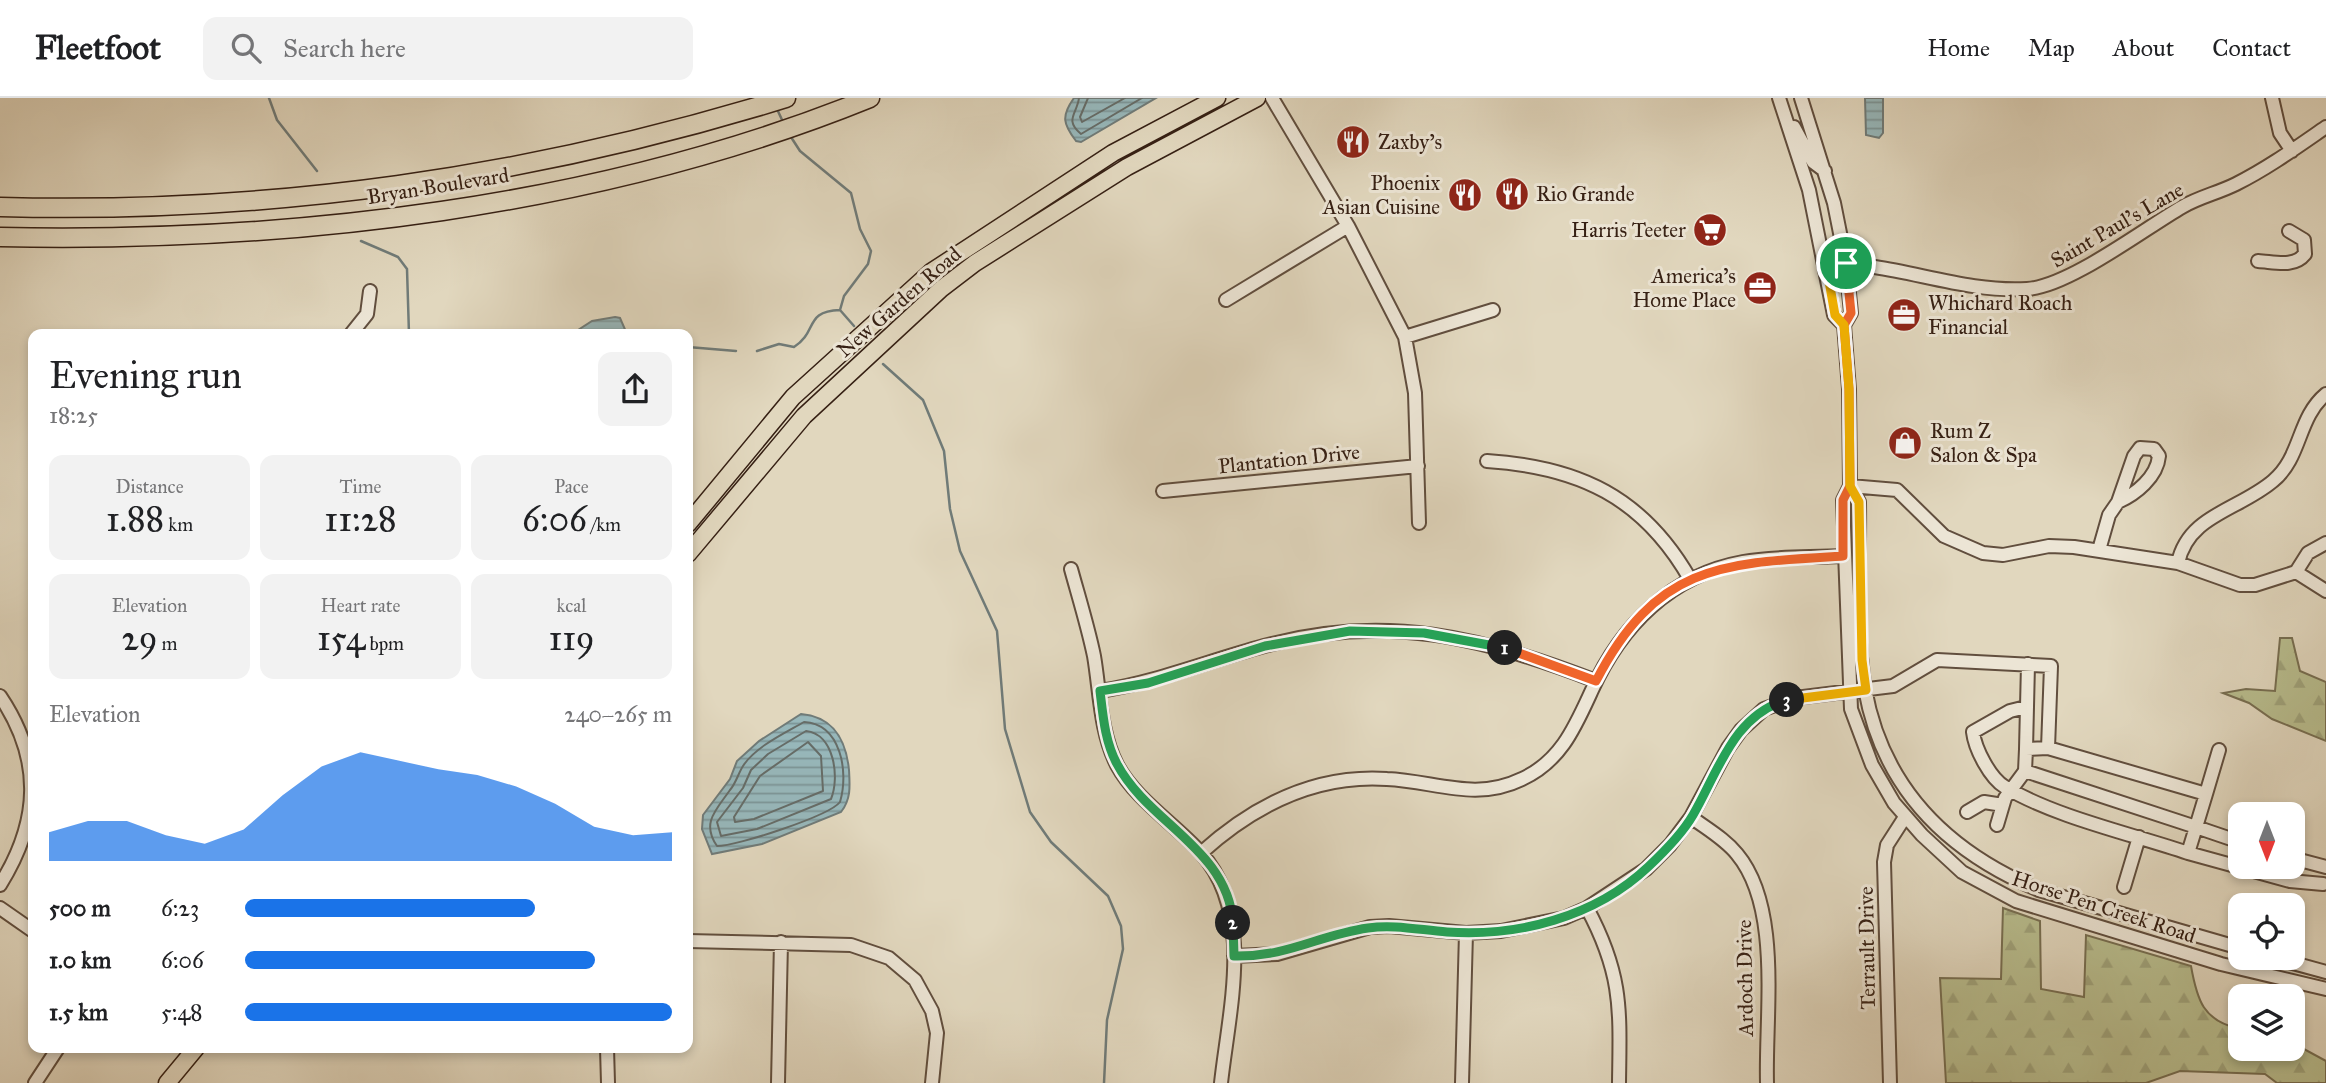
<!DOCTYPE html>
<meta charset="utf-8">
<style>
body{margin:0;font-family:"IM FELL Great Primer",serif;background:#f2f2f2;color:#202124;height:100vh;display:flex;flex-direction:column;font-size:26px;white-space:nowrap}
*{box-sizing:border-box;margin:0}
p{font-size:23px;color:#757577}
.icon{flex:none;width:38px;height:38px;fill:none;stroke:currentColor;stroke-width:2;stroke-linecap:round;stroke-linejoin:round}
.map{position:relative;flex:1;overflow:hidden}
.details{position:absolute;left:28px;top:231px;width:665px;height:724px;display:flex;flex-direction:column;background:#fff;border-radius:14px;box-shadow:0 4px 10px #0003}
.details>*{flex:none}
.needle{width:46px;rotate:180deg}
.fabs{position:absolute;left:2228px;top:704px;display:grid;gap:14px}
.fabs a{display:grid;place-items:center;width:77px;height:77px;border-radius:14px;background:#fff;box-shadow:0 4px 10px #0003;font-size:35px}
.pin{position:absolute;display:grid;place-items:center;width:60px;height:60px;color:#fff;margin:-30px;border:4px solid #fff;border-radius:50%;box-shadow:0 2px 7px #0007}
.km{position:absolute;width:35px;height:35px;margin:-18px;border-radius:50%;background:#222;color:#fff;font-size:19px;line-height:35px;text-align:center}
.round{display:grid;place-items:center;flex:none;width:74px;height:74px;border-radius:14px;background:#f2f2f2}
.overview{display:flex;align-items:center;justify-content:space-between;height:119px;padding:0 21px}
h1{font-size:38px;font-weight:600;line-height:52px}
.figures{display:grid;grid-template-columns:repeat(3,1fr);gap:10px;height:119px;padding:7px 21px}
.figures div{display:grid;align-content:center;border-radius:14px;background:#f2f2f2;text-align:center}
.figures b{font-size:35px;font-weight:600}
.figures small{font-size:19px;font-weight:400}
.figures p{font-size:19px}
.chart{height:196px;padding:14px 21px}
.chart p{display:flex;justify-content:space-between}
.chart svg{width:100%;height:126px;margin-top:7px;fill:#1a73e8;opacity:.7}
ul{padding:0 21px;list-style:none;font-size:23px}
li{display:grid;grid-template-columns:112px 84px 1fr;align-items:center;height:52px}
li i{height:18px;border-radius:9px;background:#1a73e8}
header{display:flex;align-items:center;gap:42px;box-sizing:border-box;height:98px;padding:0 35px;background:#fff;border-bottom:2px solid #e0e0e0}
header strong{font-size:33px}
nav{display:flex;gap:38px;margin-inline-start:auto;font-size:24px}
.search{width:490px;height:63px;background:#f2f2f2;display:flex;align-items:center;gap:18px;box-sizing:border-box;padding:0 24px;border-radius:14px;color:#757577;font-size:26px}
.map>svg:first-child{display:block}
</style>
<header>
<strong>Fleetfoot</strong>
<div class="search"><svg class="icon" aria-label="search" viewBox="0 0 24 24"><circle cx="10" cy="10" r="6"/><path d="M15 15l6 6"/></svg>Search here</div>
<nav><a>Home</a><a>Map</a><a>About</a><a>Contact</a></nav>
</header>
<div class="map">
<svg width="2326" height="985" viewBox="0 0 2326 985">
<defs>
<pattern id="forest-firs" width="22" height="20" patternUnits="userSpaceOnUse" patternTransform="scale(1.75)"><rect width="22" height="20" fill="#b8bd8e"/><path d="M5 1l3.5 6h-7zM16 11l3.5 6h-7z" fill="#9fa27a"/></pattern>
<pattern id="water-rules" width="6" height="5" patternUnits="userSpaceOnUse" patternTransform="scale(1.75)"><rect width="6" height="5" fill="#97b7ba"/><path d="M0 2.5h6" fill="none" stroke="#7c9496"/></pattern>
</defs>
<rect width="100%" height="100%" fill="#e1d7be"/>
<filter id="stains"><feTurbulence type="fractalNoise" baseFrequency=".00286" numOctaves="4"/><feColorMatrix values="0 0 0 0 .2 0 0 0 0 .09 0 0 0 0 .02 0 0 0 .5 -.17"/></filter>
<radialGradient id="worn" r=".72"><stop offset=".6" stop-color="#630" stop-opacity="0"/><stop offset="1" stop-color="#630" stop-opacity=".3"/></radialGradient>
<path fill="url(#forest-firs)" stroke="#776e51" stroke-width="2" d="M 2280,540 L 2292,540 L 2300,573 L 2326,584 L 2326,643 L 2272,621 L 2249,605 L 2223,595 L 2246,591 L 2275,593 Z
M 2003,810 L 2040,823 L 2041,891 L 2084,899 L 2086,837 L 2191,868 C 2197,902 2203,923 2240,931 L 2240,950 L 2292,950 L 2293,945 L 2326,963 L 2326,985 L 2277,985 L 2265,976 L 2180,973 L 2146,985 L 1946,985 L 1940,880 L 2001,881 Z"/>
<path fill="url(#water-rules)" stroke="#707b78" stroke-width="2" d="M 1074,0 L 1156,0 L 1081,44 L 1076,43 C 1063,26 1061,18 1074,0 Z
M 1865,0 L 1883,0 L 1883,35 L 1879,40 L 1866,37 Z
M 615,219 L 620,220 L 627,236 L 572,236 L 592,223 Z
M 801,616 C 834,619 846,642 849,672 C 850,689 851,701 841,714 L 762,746 L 712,756 L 702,731 L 703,717 L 730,681 L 737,663 L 759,643 Z"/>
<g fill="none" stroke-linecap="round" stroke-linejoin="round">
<path stroke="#666c67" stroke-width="2" d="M 1079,0 C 1077,16 1064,22 1081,36 L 1142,0
M 1088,0 L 1080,19 L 1082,24 L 1125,0
M 804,624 C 841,626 849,674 840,704 C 829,718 737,748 717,748 C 701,725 716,712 730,692 C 736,685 738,676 743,668 C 755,649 785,635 804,624 Z
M 806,633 C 834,636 840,679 831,701 L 757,731 L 721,738 L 717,724 L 743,690 L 751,672 L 768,656 Z
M 808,644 L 821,658 L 823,693 L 754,721 L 735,724 L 734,719 L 760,678 Z"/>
<path stroke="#707b78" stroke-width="2.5" d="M 269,0 L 277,22 L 317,73
M 777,11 L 783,24
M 789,36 L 800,53 L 851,95 L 860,131 L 871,153 L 868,166 L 844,198 L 840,212
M 361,143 L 398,159 L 407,171 L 409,236
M 840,212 L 854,228
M 688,249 L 736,253
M 757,253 L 779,246 L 794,249 C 818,234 804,213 840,212
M 883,266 L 923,302 L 944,353 L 950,411 L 960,453 L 997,533 L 1005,631 L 1030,714 L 1051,744 L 1108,798 L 1121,828 L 1123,851 L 1107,922 L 1104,985"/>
<g stroke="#614e3e" stroke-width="16">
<path id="minor" d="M 1272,0 L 1348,128 L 1405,239 L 1415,295 L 1419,425
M 1779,0 L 1809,92 L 1834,217 L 1844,227
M 1801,0 L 1834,105 L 1846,165 L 1851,215 L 1844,227 L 1849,291 L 1850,388 L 1843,402 L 1851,611 L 1872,667 L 1894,705 L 1922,737 L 1962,774 L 2016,803 L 2221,866 L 2326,891
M 2272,0 L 2280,35 L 2292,53
M 1794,29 L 1813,64 L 1825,73
M 2258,163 C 2275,164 2294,170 2305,156 L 2304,142 L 2289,133
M 1826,166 C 1893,163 1957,195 2027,191 C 2068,189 2144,131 2182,109 C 2199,99 2218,95 2236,86 C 2268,70 2297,49 2326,29
M 1226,202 L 1348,128
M 351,236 L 367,216 L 370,193
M 1405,239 L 1493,212
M 1487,363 C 1579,369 1643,399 1690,481
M 1850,388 L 1859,404 C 1860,465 1855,531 1865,591 C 1883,691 1948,754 2039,792 L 2240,850
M 1850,388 L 1897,392 L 1944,438 L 1983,455 L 2003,457 L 2049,448 L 2074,449 L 2178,465 L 2240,487 L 2255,487 L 2296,474 L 2326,493
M 1163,393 L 1418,368
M 2099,452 L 2109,417 L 2118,404 L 2134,358 L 2140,350 L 2154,351 L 2159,358 C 2157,379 2136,396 2118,404
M 2178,465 C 2188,417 2239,412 2273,383 C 2302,359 2297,320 2326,296
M 1071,471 C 1079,500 1088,529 1094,558 C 1100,593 1100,634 1117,667 C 1136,702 1175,726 1201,755 C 1255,815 1229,912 1221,985
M 2296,474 L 2308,455 L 2326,445
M 1100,593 C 1157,584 1208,563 1264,548 C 1384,515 1483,539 1596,583
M 0,598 C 43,662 40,723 0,787
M 2026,651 L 2028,566
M 2025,673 L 2196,729 L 2188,755 C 2132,736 2055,719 2005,689 C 1990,680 1975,651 1973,634 L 2010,613 L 2026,609
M 2206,696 L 2219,652
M 1967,714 L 1984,704 L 2003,707
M 1691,719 C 1707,731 1725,741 1737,756 C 1782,810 1765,917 1767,985
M 1997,727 L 2005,700 L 2025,673 L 2026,651 L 2048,650
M 1201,755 C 1253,708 1315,676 1387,681 C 1435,683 1475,704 1522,681 C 1561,663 1575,629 1592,592 C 1621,528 1671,477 1743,464 C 1775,458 1811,460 1843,458
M 2188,755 L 2290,783 L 2323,786
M 2292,760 L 2326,769
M 2124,789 L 2139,739
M 0,810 L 33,833
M 1587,810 C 1623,877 1620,912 1619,985
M 688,843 L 851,847 L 889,860 L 915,882 L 932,913 L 937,935 L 932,985
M 1234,858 L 1277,856 L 1370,829 L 1389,828 L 1466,835 L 1501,833 L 1564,820 L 1587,810 L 1646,771 L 1670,747 L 1691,719 L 1728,650 L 1741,632 L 1764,611 L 1795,600 L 1893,588 L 1937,562 L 2051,568 L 2048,650 L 2206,696 L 2196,729 L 2240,744
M 2271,859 L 2326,874
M 607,950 L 608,985
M 35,985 L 58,950
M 778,985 L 781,844
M 1462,985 L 1466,835
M 1890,985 L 1884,764 L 1887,747 L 1905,719"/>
</g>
<g stroke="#362014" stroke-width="19">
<path id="major" d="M 688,426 L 793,299 L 931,174 L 1113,55 L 1217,0
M 688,456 L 804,318 L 941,191 L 975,165 L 1127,69 L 1257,0
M 167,985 L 196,950"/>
</g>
<g stroke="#362014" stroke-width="21">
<path id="highway" d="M 0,109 C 271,116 527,80 786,0
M 0,139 C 290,145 599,110 870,0"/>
</g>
<use href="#minor" stroke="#ece5d5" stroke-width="12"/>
<use href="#major" stroke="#e1d7be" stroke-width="16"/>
<use href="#highway" stroke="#e1d7be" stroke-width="18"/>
</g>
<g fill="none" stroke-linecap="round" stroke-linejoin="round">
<g stroke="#fff" stroke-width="14">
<path id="split-1" d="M 1505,550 L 1596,583 C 1657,465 1724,465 1843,458 L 1843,402 L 1850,388 L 1849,291 L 1844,227 L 1851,215 L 1846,165"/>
</g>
<g stroke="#fff" stroke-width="14">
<path id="split-2" d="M 1233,825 C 1228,751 1148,725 1117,666 C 1105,644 1103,618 1100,593 L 1148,585 L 1265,548 L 1350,533 L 1424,535 L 1505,550"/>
</g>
<g stroke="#fff" stroke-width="14">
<path id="split-3" d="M 1233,825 L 1234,858 C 1289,859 1318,837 1368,830 C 1394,826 1420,832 1447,834 C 1518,839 1595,819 1648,769 C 1664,754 1682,736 1693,717 C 1718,674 1734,616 1787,602"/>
</g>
<g stroke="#fff" stroke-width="14">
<path id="split-4" d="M 1787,602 L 1866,592 L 1862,562 L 1859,404 L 1850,388 L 1849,291 L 1844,227 L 1835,217 L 1826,166 L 1846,165"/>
</g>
<use href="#split-1" stroke="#f0652b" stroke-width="9"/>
<use href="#split-2" stroke="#22a559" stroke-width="9"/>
<use href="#split-3" stroke="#22a559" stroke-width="9"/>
<use href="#split-4" stroke="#f5b400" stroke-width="9"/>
</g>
<defs>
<g id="restaurant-disc" transform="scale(1.75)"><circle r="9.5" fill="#8f2418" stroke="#ece5d5"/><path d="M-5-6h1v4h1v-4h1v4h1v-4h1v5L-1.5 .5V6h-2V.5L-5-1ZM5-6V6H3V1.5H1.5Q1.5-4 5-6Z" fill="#fff"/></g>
<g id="supermarket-disc" transform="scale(1.75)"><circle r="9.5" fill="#8f2418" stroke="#ece5d5"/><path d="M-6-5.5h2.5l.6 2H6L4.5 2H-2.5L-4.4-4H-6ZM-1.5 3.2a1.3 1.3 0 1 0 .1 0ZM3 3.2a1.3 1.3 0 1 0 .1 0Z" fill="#fff"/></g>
<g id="office-disc" transform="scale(1.75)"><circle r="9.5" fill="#8f2418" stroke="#ece5d5"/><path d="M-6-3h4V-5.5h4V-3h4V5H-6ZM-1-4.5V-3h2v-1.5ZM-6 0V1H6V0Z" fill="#fff"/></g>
<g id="shop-disc" transform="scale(1.75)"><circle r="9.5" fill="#8f2418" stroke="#ece5d5"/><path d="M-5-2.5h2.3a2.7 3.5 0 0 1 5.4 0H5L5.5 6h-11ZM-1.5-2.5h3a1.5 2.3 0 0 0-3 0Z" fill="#fff"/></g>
</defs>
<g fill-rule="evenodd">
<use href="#restaurant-disc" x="1353" y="44"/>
<use href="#restaurant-disc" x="1512" y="96"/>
<use href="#restaurant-disc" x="1465" y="97"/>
<use href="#supermarket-disc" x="1710" y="132"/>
<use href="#office-disc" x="1760" y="190"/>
<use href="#office-disc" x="1904" y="217"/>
<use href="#shop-disc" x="1905" y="345"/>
</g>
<g text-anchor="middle" stroke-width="6" stroke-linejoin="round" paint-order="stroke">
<g font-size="21" fill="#362014" stroke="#ece5d5" text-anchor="start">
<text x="1378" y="51">Zaxby's</text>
<text x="1440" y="92" text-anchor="end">Phoenix<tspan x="1440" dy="24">Asian Cuisine</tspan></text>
<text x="1536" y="103">Rio Grande</text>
<text x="1686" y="139" text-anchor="end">Harris Teeter</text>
<text x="1736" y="185" text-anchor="end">America's<tspan x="1736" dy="24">Home Place</tspan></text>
<text x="1928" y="212">Whichard Roach<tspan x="1928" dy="24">Financial</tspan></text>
<text x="1930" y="340">Rum Z<tspan x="1930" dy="24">Salon &amp; Spa</tspan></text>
</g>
<g font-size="21" fill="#362014" stroke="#ece5d5">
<text transform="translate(438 88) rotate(-9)" y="7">Bryan Boulevard</text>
<text transform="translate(2117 127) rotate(-30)" y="7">Saint Paul's Lane</text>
<text transform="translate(899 204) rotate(-41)" y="7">New Garden Road</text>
<text transform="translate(1289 361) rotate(-6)" y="7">Plantation Drive</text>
<text transform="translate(2104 809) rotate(18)" y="7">Horse Pen Creek Road</text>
<text transform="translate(1867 850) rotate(-91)" y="7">Terrault Drive</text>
<text transform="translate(1745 880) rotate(-91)" y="7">Ardoch Drive</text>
</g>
</g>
<rect width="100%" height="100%" filter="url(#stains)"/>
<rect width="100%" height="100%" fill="url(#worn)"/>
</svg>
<div class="fabs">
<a><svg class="needle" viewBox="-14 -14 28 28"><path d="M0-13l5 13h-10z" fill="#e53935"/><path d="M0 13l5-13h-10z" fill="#757577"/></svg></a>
<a><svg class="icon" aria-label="locate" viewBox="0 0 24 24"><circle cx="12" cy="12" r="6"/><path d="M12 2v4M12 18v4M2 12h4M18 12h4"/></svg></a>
<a><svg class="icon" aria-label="layers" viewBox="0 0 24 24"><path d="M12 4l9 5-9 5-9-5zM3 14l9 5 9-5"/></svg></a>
</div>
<div class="pin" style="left:1846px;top:165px;background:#1e9e55"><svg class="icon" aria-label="arrive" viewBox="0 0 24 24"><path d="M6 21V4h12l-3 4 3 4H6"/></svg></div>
<b class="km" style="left:1505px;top:550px">1</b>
<b class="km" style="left:1233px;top:825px">2</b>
<b class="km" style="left:1787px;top:602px">3</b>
<section class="details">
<div class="overview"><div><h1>Evening run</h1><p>18:25</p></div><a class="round"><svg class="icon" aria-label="share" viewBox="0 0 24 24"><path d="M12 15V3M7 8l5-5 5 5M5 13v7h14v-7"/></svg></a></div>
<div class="figures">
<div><p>Distance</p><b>1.88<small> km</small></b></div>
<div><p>Time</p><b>11:28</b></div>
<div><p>Pace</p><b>6:06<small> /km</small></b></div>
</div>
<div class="figures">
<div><p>Elevation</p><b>29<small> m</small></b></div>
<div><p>Heart rate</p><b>154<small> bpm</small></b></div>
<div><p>kcal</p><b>119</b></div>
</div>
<div class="chart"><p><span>Elevation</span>240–265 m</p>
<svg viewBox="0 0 160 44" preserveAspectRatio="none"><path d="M0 44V34L10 30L20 30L30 35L40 38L50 33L60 21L70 11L80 6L90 9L100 12L110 14L120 18L130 24L140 32L150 35L160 34V44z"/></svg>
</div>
<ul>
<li><b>500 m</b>6:23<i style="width:68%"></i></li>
<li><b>1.0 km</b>6:06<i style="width:82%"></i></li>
<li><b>1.5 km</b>5:48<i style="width:100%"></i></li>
</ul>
</section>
</div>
